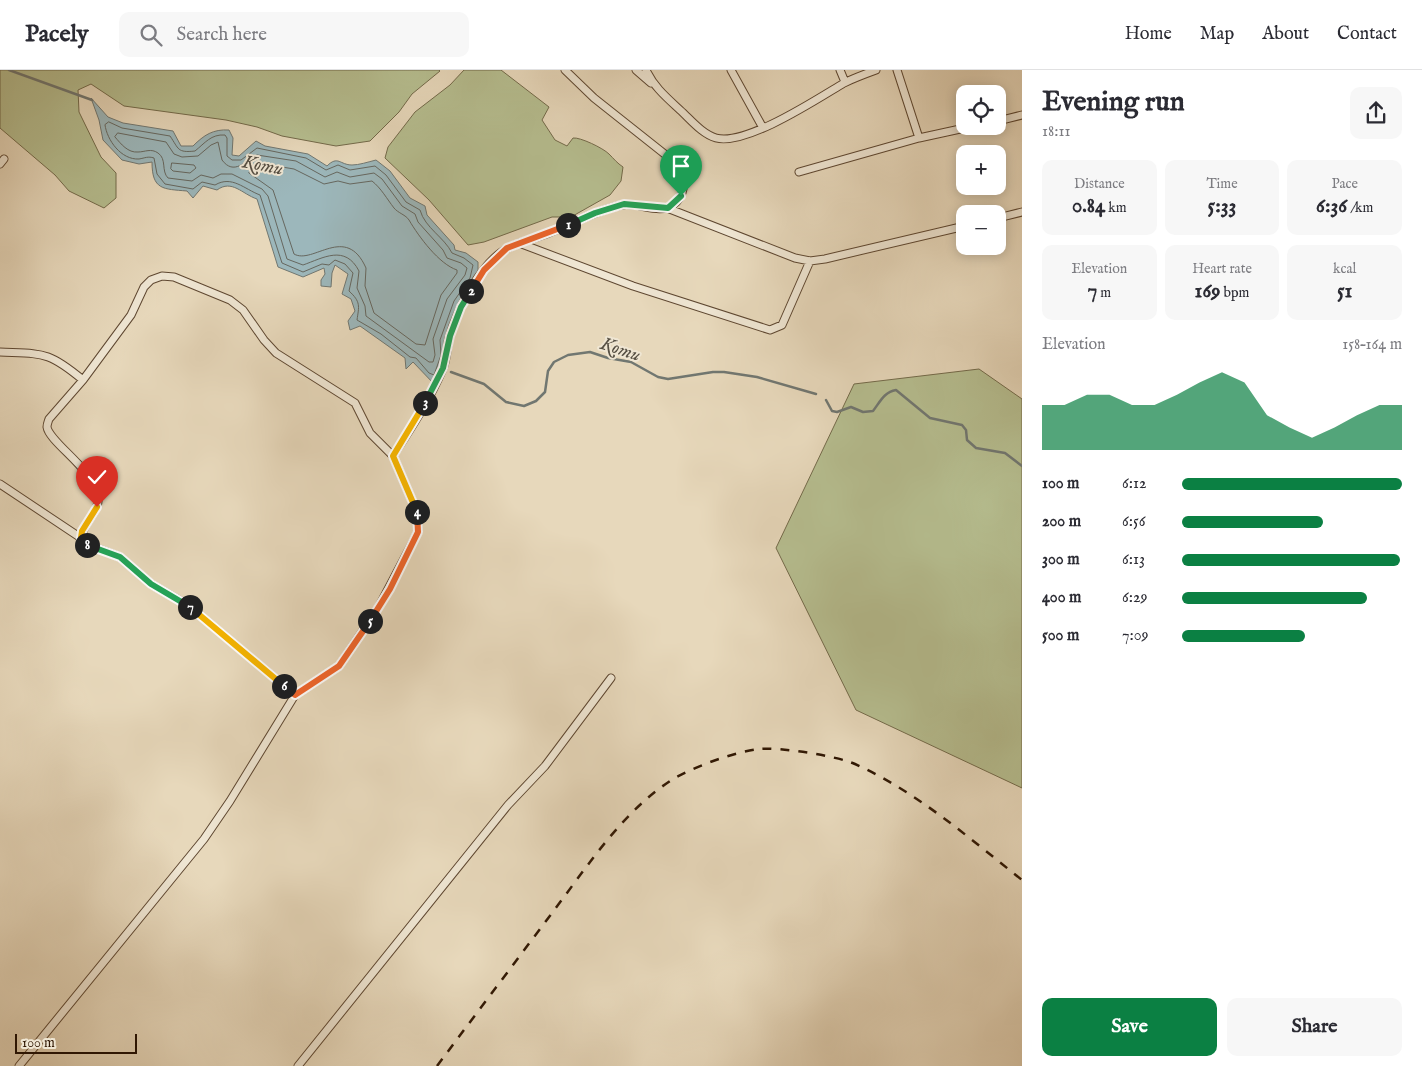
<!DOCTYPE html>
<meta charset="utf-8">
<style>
body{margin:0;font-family:"IM FELL English",serif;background:#f7f7f7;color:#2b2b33;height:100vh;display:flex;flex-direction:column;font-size:19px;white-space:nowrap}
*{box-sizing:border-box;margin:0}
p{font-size:16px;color:#7c7c81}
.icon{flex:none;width:28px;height:28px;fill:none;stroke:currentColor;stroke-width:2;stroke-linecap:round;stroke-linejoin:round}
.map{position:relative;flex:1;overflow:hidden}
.panel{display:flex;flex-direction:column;background:#fff;width:400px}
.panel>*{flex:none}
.tools{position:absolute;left:956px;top:15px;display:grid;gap:10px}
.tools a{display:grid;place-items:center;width:50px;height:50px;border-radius:10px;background:#fff;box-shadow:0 2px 12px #0003;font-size:25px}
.scale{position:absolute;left:15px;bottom:12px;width:122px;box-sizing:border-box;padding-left:5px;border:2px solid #301703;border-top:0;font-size:14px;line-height:18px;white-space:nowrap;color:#301703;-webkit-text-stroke:4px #efe6d3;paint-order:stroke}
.pin{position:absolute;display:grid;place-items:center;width:42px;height:42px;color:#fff;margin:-51px -21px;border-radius:50% 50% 50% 0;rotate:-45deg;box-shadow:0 0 5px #0007}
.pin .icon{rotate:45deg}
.km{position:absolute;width:25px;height:25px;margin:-12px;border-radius:50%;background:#222;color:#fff;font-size:14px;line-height:25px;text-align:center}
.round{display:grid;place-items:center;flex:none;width:52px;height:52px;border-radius:10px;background:#f7f7f7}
.headline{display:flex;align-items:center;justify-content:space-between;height:85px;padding:0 20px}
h1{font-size:28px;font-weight:800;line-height:38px}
.stats{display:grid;grid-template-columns:repeat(3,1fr);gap:8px;height:85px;padding:5px 20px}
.stats div{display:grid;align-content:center;border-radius:10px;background:#f7f7f7;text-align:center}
.stats b{font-size:21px;font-weight:800}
.stats small{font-size:14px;font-weight:400}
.stats p{font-size:14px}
.chart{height:140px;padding:10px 20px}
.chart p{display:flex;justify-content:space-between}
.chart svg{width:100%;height:90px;margin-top:5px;fill:#0b8043;opacity:.7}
.button{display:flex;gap:10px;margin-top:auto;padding:10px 20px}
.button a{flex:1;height:58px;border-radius:10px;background:#0b8043;color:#fff;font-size:20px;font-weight:800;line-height:58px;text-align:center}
.button a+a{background:#f7f7f7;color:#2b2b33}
ul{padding:0 20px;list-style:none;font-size:16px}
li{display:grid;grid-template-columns:80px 60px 1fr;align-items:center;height:38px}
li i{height:12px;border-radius:6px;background:#0b8043}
header{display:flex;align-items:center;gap:30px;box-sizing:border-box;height:70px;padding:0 25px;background:#fff;border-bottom:1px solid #e1e1e2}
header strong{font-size:24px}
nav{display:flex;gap:28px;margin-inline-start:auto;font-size:18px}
.search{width:350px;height:45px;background:#f7f7f7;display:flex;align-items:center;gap:12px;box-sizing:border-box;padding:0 18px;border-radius:10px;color:#7c7c81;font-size:19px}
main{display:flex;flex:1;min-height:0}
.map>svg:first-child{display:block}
</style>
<header>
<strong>Pacely</strong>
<div class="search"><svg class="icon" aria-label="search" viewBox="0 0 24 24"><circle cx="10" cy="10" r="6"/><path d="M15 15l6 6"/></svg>Search here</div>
<nav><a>Home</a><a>Map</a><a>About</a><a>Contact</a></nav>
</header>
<main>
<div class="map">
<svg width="1022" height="996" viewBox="0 0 1022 996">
<rect width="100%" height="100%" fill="#e7d8bb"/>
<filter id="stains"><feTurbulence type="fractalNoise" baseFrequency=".004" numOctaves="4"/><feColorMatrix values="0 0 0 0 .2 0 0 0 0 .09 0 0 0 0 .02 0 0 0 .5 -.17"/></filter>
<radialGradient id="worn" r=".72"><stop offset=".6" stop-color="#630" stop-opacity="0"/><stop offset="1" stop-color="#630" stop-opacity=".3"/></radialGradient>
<path fill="#b6be90" stroke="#736a4a" d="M 0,0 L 439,0 L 440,1 L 412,24 L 399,42 L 370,71 L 336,76 L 282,66 L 257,57 L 226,50 L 124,36 L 91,14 L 78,20 L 79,42 L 101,87 L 116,103 L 116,128 L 104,138 L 69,121 L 55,105 L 0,58 Z
M 464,0 L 501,0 L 549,37 L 542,50 L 555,70 L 567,76 L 573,68 C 580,67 603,78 609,84 C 614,89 617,93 623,97 L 621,111 L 610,125 L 571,147 L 552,147 L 484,172 L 468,175 L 429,130 L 385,88 L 388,77 L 415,42 L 450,15 Z
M 979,299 L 1022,329 L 1022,718 L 856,640 L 776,478 L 854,314 Z"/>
<path fill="#9cb7bb" stroke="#717771" d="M 91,28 L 108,47 L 123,53 L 173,61 L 181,76 L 193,76 C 204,65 213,59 229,60 L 233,68 L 232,85 L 239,86 L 256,71 L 265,76 L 308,84 L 327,96 C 338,85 340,95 352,95 C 359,95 368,92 376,90 L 390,101 L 410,128 L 425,136 L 427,145 L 454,175 L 455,180 L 466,183 L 478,192 L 478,203 L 458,233 L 444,271 L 446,285 L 435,315 L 413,292 L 406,299 L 405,288 L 360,256 L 350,260 L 348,251 L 355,241 L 351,229 L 342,224 L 348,204 L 335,195 L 332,203 L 331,217 L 321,216 L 321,210 L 325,204 L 324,198 L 303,207 L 278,197 L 257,129 C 242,124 232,109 217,120 L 203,116 L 193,128 L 187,121 C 163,119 152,120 152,92 L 139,94 L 122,90 L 103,70 L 99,50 Z"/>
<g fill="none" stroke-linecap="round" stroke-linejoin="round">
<path stroke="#66675f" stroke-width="1" d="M 109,52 L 122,58 L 170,66 C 179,79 177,83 195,81 C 205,73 211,64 225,65 L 227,68 L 227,86 L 232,90 L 241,90 L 257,78 L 306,88 L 326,100 L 338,95 L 350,100 L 375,96 L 386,105 L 406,132 L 420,140 C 425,158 444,167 452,183 L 464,188 L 473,195 L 470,208 L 454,231 L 440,270 L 441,285 L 434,305 L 429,303 L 416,288 L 410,287 L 381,264 L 357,250 C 359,236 361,232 349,221 L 353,203 L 345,194 L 335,190 L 329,195 L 322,194 L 303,202 L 282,193 L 260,125 C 244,119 232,105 215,115 L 202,112 L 193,119 L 165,114 L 157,104 L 154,88 C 148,86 145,88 139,89 C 121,90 107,70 105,55 Z
M 118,63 L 166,72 L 174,84 L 182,87 L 198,86 L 211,75 L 218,72 L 222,90 C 234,106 245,91 257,85 L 296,91 L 325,107 L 337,102 L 350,107 L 374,103 L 382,109 L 402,136 L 415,144 L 418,152 L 443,180 L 447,188 L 461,193 L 467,198 L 465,205 L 447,229 L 433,269 L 435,285 L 433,292 L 429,292 L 366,246 L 365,236 L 357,218 L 359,201 C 345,174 323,188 303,195 L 287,189 L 268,126 L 262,119 L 232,104 L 221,104 L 213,108 L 201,105 L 192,111 L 168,108 C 161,101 167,89 158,83 C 151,78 145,82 138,82 C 128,83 121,74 115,67 Z
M 172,93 L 194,95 L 196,98 L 190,103 L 173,101 L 171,99 Z
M 258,93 L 294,99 L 324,114 L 338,111 L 350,114 L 372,111 C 381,118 387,129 394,138 C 398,143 406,145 409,150 C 419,167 439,194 457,200 L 457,203 L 441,225 L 425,275 L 416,274 L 374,243 L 365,216 L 366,198 C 346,153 313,195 294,184 L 273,120 L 249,103 Z"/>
<path stroke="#717771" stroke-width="2.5" d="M 9,0 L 92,30
M 451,302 L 484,314 L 506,332 L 524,336 L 536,331 L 545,322 L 548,301 L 554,292 L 568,285 L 590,282 L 608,288 L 631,292 L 658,307 L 668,309 L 713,302 L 724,302 L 757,307 L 816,324
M 826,330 L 832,341 L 837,342 L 851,337 L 863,342 L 873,341 C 880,332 884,322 896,320 L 930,348 L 962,355 L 966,360 L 967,370 L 976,378 L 1005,383 L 1022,396"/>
<g stroke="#5e4731" stroke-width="9">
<path id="street" d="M 636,0 L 651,13
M 646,0 C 654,17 666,27 680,40 C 691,50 702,64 716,68 C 746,76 817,29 844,13 C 854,8 865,4 876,0
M 731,0 L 763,58
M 840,0 L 845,12
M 897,0 L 919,68 L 974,56
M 998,51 L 1022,45
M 0,94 L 4,89
M 799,102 L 919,68
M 667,138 L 795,188 L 810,191 L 825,189 L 965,156
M 998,148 L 1022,142
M 519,173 L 633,216 L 770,260 L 782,255 L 810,191
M 0,282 C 44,284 48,281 83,310
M 393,386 C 411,358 429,331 442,301 C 447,291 447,278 449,268 C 457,239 482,191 508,178 C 522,171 537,168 551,162 C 574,153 597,140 622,135 C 637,132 660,145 673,135 C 685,126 686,110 681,97 L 594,28 L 565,0
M 0,414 L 81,468
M 19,996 L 204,769 L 230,731 L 295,625 L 339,596 L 378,538 L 418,462 L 417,442 L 393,386 L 370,363 L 355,333 L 276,283 L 264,270 L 243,240 L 230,230 L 174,207 L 162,206 L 151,210 L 144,217 L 131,245 L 83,310 L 49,349 C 48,352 47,354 47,357 C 49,372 92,398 98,425 C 101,441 83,452 81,468 L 86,474 L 120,487 L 151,514 L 189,536 L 295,625
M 298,996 L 508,735 L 545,696 L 611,608"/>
</g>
<use href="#street" stroke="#efe6d3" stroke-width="7"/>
<path stroke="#301703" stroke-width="2.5" stroke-dasharray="9 9" stroke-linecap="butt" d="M 437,996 C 476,944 516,891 555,839 C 589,794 622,743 670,711 C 690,698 736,681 760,679 C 780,677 837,686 855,694 C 917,722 969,768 1022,810"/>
</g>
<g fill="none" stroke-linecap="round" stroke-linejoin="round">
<g stroke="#fff" stroke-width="10">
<path id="split-1" d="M 568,155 L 595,143 L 624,134 L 668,138 L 681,126"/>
</g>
<g stroke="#fff" stroke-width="10">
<path id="split-2" d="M 471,221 L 484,200 L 507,178 L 568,155"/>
</g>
<g stroke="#fff" stroke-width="10">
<path id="split-3" d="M 425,333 L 443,298 L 450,266 L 461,237 L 471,221"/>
</g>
<g stroke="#fff" stroke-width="10">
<path id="split-4" d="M 417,442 L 393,386 L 425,333"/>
</g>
<g stroke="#fff" stroke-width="10">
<path id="split-5" d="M 370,551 L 390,519 L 418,462 L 417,442"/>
</g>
<g stroke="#fff" stroke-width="10">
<path id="split-6" d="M 284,616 L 295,625 L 339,596 L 370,551"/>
</g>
<g stroke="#fff" stroke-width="10">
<path id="split-7" d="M 190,537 L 284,616"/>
</g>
<g stroke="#fff" stroke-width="10">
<path id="split-8" d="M 87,475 L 120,487 L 151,514 L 190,537"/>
</g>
<g stroke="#fff" stroke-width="10">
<path id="split-9" d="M 87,475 L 81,468 L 82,461 L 97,437"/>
</g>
<use href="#split-1" stroke="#22a559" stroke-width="6"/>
<use href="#split-2" stroke="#f0652b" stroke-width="6"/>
<use href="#split-3" stroke="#22a559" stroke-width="6"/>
<use href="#split-4" stroke="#f5b400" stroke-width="6"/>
<use href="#split-5" stroke="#f0652b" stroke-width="6"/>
<use href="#split-6" stroke="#f0652b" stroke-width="6"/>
<use href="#split-7" stroke="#f5b400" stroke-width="6"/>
<use href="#split-8" stroke="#22a559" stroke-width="6"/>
<use href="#split-9" stroke="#f5b400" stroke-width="6"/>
</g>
<g text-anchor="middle" stroke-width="4" stroke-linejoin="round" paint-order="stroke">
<g font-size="19" font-style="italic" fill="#564f43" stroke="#efe6d3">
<text transform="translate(263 94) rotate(11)" y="7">Komu</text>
<text transform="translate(621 278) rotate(18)" y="7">Komu</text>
</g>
</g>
<rect width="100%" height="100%" filter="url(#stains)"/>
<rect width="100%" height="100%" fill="url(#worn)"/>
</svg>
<div class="tools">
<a><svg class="icon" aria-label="locate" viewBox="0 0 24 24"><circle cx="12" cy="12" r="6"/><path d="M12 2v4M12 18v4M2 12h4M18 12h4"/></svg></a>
<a>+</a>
<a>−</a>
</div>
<div class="scale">100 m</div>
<div class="pin" style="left:681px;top:126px;background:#1e9e55"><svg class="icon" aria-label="arrive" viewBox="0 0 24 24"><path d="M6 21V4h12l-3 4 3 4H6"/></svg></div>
<div class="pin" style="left:97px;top:437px;background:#d93025"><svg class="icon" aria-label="check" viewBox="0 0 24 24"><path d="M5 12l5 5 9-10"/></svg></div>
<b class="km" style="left:568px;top:155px">1</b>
<b class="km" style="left:471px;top:221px">2</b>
<b class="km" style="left:425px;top:333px">3</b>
<b class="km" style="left:417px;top:442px">4</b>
<b class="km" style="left:370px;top:551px">5</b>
<b class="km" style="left:284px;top:616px">6</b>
<b class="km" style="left:190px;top:537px">7</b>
<b class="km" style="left:87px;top:475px">8</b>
</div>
<section class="panel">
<div class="headline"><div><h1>Evening run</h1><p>18:11</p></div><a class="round"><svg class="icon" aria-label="share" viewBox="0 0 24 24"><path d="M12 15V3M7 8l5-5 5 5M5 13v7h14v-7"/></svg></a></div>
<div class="stats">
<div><p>Distance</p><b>0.84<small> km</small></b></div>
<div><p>Time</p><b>5:33</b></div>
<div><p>Pace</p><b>6:36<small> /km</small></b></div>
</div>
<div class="stats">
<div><p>Elevation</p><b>7<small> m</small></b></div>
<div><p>Heart rate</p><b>169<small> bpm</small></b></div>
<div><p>kcal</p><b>51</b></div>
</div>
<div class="chart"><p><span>Elevation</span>158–164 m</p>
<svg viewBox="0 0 160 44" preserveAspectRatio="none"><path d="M0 44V22L10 22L20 17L30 17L40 22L50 22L60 17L70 11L80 6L90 11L100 27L110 33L120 38L130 33L140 27L150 22L160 22V44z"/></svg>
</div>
<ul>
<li><b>100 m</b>6:12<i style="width:100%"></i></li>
<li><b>200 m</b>6:56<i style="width:64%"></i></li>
<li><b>300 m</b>6:13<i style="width:99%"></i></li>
<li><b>400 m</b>6:29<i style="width:84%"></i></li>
<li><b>500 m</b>7:09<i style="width:56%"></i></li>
</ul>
<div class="button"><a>Save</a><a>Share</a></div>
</section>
</main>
